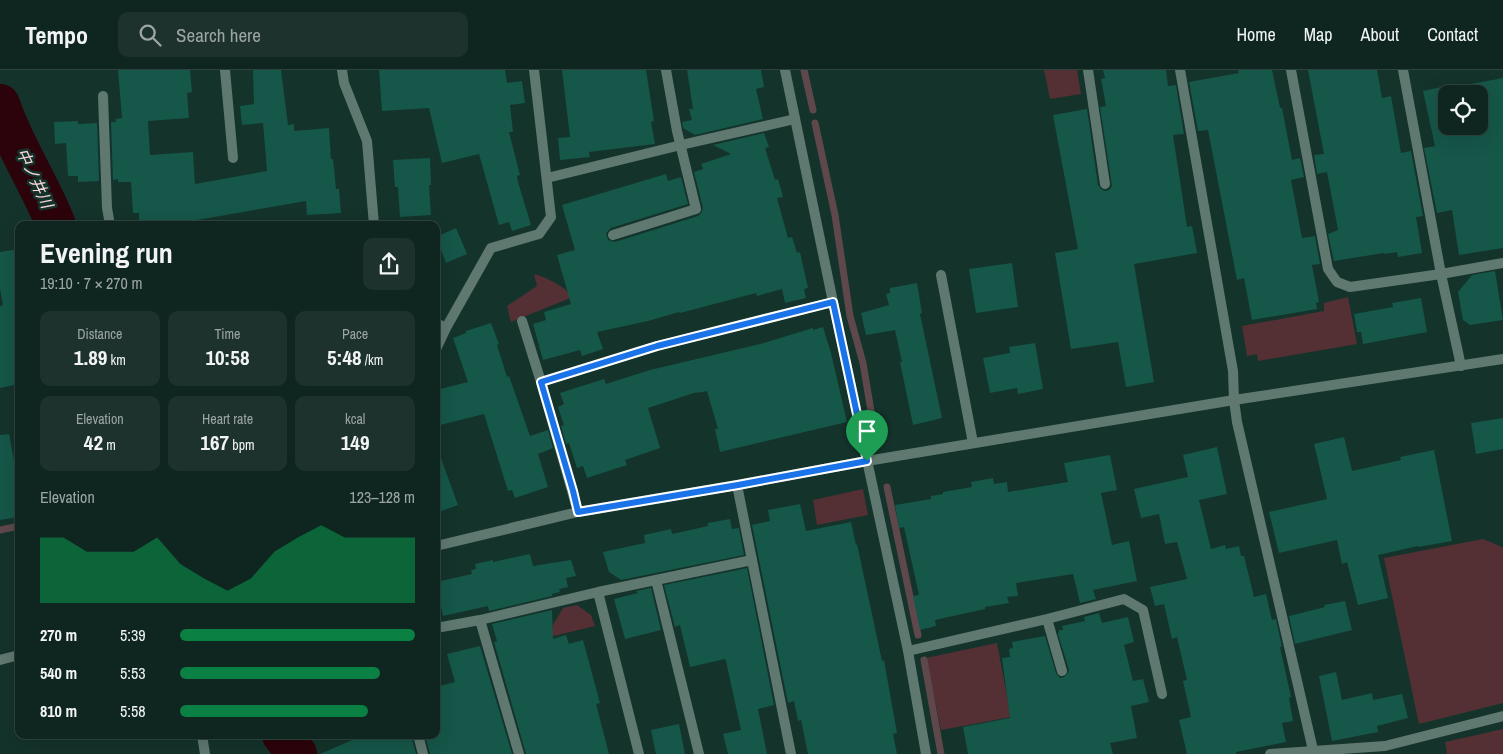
<!DOCTYPE html>
<meta charset="utf-8">
<style>
body{margin:0;font-family:"Archivo Narrow","Noto Sans JP",sans-serif;background:#1d322d;color:#f1f3f6;height:100vh;display:flex;flex-direction:column;font-size:19px;white-space:nowrap}
*{box-sizing:border-box;margin:0}
p{font-size:16px;color:#9ba5a5}
.icon{flex:none;width:28px;height:28px;fill:none;stroke:currentColor;stroke-width:2;stroke-linecap:round;stroke-linejoin:round}
.map{position:relative;flex:1;overflow:hidden}
.drawer{position:absolute;left:15px;top:151px;width:425px;height:518px;display:flex;flex-direction:column;background:#0f2620;border-radius:10px;box-shadow:0 5px 20px #0002,0 0 0 1px #2f433e}
.drawer>*{flex:none}
.controls{position:absolute;left:1438px;top:15px;display:grid;gap:10px}
.controls a{display:grid;place-items:center;width:50px;height:50px;border-radius:10px;background:#0f2620;box-shadow:0 5px 20px #0002,0 0 0 1px #2f433e;font-size:25px}
.pin{position:absolute;display:grid;place-items:center;width:42px;height:42px;color:#fff;margin:-51px -21px;border-radius:50% 50% 50% 0;rotate:-45deg;box-shadow:0 0 5px #0007}
.pin .icon{rotate:45deg}
.round{display:grid;place-items:center;flex:none;width:52px;height:52px;border-radius:10px;background:#1d322d}
.overview{display:flex;align-items:center;justify-content:space-between;height:85px;padding:0 25px}
h1{font-size:28px;font-weight:800;line-height:38px}
.figures{display:grid;grid-template-columns:repeat(3,1fr);gap:8px;height:85px;padding:5px 25px}
.figures div{display:grid;align-content:center;border-radius:10px;background:#1d322d;text-align:center}
.figures b{font-size:21px;font-weight:800}
.figures small{font-size:14px;font-weight:400}
.figures p{font-size:14px}
.chart{height:140px;padding:10px 25px}
.chart p{display:flex;justify-content:space-between}
.chart svg{width:100%;height:90px;margin-top:5px;fill:#0b8043;opacity:.7}
ul{padding:0 25px;list-style:none;font-size:16px}
li{display:grid;grid-template-columns:80px 60px 1fr;align-items:center;height:38px}
li i{height:12px;border-radius:6px;background:#0b8043}
header{display:flex;align-items:center;gap:30px;box-sizing:border-box;height:70px;padding:0 25px;background:#0f2620;border-bottom:1px solid #2f433e}
header strong{font-size:24px}
nav{display:flex;gap:28px;margin-inline-start:auto;font-size:18px}
.search{width:350px;height:45px;background:#1d322d;display:flex;align-items:center;gap:12px;box-sizing:border-box;padding:0 18px;border-radius:10px;color:#9ba5a5;font-size:19px}
.map>svg:first-child{display:block}
</style>
<header>
<strong>Tempo</strong>
<div class="search"><svg class="icon" aria-label="search" viewBox="0 0 24 24"><circle cx="10" cy="10" r="6"/><path d="M15 15l6 6"/></svg>Search here</div>
<nav><a>Home</a><a>Map</a><a>About</a><a>Contact</a></nav>
</header>
<div class="map">
<svg width="1503" height="684" viewBox="0 0 1503 684">
<rect width="100%" height="100%" fill="#14332b"/>
<path fill="#543034" d="M 1044,0 L 1077,0 L 1081,24 L 1050,29 Z
M 534,204 C 549,208 563,216 573,227 L 511,252 L 507,236 L 537,216 Z
M 1348,227 L 1357,274 L 1258,291 L 1257,284 L 1247,286 L 1242,256 L 1324,241 L 1324,233 Z
M 863,419 L 868,445 L 817,455 L 813,430 Z
M 1483,469 L 1502,477 L 1503,479 L 1503,633 L 1419,654 L 1384,488 Z
M 577,535 L 591,545 L 595,556 L 545,568 L 563,538 Z
M 997,573 L 1011,647 L 941,660 L 926,588 Z
M 1503,659 L 1503,684 L 1447,684 L 1445,672 Z"/>
<g fill="none" stroke-linecap="round" stroke-linejoin="round">
<path stroke="#5f484c" stroke-width="7" d="M 804,0 L 813,40
M 815,53 L 835,145 L 850,246 L 863,293 L 874,359
M 887,417 L 918,565
M 0,460 L 19,456
M 924,590 L 941,684"/>
<path stroke="#2c030b" stroke-width="40" d="M 0,34 C 14,76 40,114 56,155
M 282,665 L 297,684"/>
</g>
<path fill="#155749" fill-rule="evenodd" d="M 118,0 L 190,0 L 192,22 L 187,23 L 189,48 L 148,51 L 150,85 L 193,82 L 195,114 L 267,101 L 263,53 L 242,55 L 240,36 L 254,34 L 253,0 L 281,0 L 288,55 L 294,54 L 294,61 L 329,58 L 331,89 L 333,89 L 336,119 L 339,119 L 341,143 L 307,145 L 306,131 L 168,155 L 139,155 L 139,143 L 133,143 L 131,112 L 118,112 L 118,109 L 113,110 L 111,52 L 116,52 L 115,49 L 122,48 Z
M 379,0 L 505,0 L 507,13 L 522,11 L 525,33 L 510,35 L 513,62 L 509,62 L 520,105 L 517,106 L 518,112 L 531,155 L 512,161 L 509,152 L 499,155 L 479,84 L 442,93 L 429,38 L 382,41 Z
M 562,0 L 646,0 L 654,51 L 651,52 L 655,74 L 589,82 L 590,87 L 560,90 L 558,68 L 570,67 Z
M 687,0 L 761,0 L 764,17 L 756,19 L 763,49 L 695,65 L 683,58 L 682,52 L 692,50 L 689,39 L 693,39 Z
M 1103,0 L 1166,0 L 1168,16 L 1176,15 L 1184,64 L 1173,65 L 1187,157 L 1192,156 L 1197,183 L 1134,194 L 1154,312 L 1126,317 L 1118,272 L 1071,279 L 1055,183 L 1078,179 L 1053,45 L 1087,39 L 1098,115 L 1102,120 L 1106,121 L 1109,120 L 1112,116 L 1100,37 L 1106,36 L 1101,9 L 1105,8 Z
M 1238,0 L 1272,0 L 1280,38 L 1282,38 L 1292,90 L 1300,88 L 1304,107 L 1291,110 L 1302,168 L 1315,166 L 1320,194 L 1312,195 L 1319,232 L 1316,233 L 1317,239 L 1252,250 L 1244,208 L 1237,210 L 1208,60 L 1198,61 L 1189,12 L 1239,3 Z
M 1308,0 L 1377,0 L 1382,28 L 1391,26 L 1401,83 L 1411,81 L 1423,146 L 1416,147 L 1422,183 L 1398,187 L 1397,182 L 1385,184 L 1384,183 L 1334,191 L 1328,164 L 1338,160 L 1327,102 L 1317,104 L 1314,85 L 1324,84 Z
M 1503,8 L 1503,178 L 1459,185 L 1452,140 L 1437,143 L 1424,78 L 1435,76 L 1423,21 L 1455,14 L 1455,17 ZM 1446,24 L 1479,24 L 1479,56 L 1446,56 Z
M 78,51 L 78,54 L 97,53 L 99,111 L 78,112 L 78,106 L 68,106 L 66,73 L 55,74 L 54,52 Z
M 764,63 L 769,77 L 765,78 L 775,110 L 778,109 L 783,127 L 777,128 L 788,168 L 792,167 L 797,183 L 800,182 L 808,218 L 804,219 L 806,228 L 785,233 L 782,219 L 757,226 L 756,223 L 680,243 L 679,242 L 648,251 L 597,262 L 603,279 L 582,286 L 580,280 L 543,290 L 533,254 L 546,250 L 544,242 L 571,234 L 557,185 L 575,180 L 562,135 L 666,104 L 668,111 L 681,107 L 688,134 L 611,158 L 606,163 L 608,170 L 615,172 L 698,146 L 701,143 L 703,138 L 694,102 L 703,99 L 701,94 L 731,84 L 713,75 Z
M 430,88 L 431,115 L 429,115 L 431,145 L 400,147 L 398,117 L 395,117 L 393,90 Z
M 456,158 L 467,184 L 446,193 L 436,167 Z
M 19,179 L 19,314 L 0,318 L 0,236 L 3,235 L 0,219 L 0,182 Z
M 1012,193 L 1018,237 L 976,243 L 969,199 Z
M 1495,201 L 1503,250 L 1470,255 L 1463,250 L 1458,222 L 1472,205 Z
M 917,213 L 922,243 L 920,244 L 942,348 L 913,355 L 900,292 L 902,292 L 895,260 L 866,265 L 861,243 L 889,235 L 886,224 L 890,223 L 890,218 Z
M 1421,228 L 1427,262 L 1363,274 L 1361,262 L 1357,262 L 1354,244 L 1393,237 L 1392,233 Z
M 491,253 L 499,274 L 497,275 L 507,307 L 509,306 L 530,366 L 548,360 L 553,378 L 538,384 L 548,417 L 515,428 L 512,420 L 508,421 L 484,344 L 436,356 L 436,320 L 468,312 L 453,268 L 466,263 L 466,261 Z
M 823,257 L 831,283 L 847,352 L 720,382 L 715,359 L 718,359 L 707,321 L 697,323 L 697,322 L 648,338 L 660,378 L 625,390 L 627,395 L 587,408 L 583,396 L 577,398 L 569,373 L 566,374 L 561,356 L 564,355 L 558,337 L 564,334 L 560,323 L 604,309 L 606,314 L 650,300 L 760,274 L 813,258 L 813,260 Z
M 1035,273 L 1043,319 L 1018,324 L 1017,318 L 990,323 L 983,288 L 1010,283 L 1009,277 Z
M 1503,348 L 1503,379 L 1476,384 L 1471,353 Z
M 9,364 L 19,417 L 19,447 L 0,450 L 0,365 Z
M 1344,367 L 1352,401 L 1401,390 L 1400,387 L 1434,380 L 1452,471 L 1418,477 L 1418,476 L 1378,485 L 1388,528 L 1358,535 L 1347,492 L 1342,494 L 1337,470 L 1279,483 L 1269,442 L 1327,429 L 1314,374 Z
M 1217,377 L 1227,424 L 1199,430 L 1211,479 L 1225,475 L 1226,479 L 1239,476 L 1241,486 L 1244,486 L 1254,527 L 1266,524 L 1272,550 L 1276,549 L 1282,577 L 1280,577 L 1291,627 L 1289,628 L 1293,651 L 1282,653 L 1286,672 L 1236,682 L 1236,684 L 1187,684 L 1179,650 L 1191,647 L 1183,611 L 1187,610 L 1177,567 L 1172,569 L 1164,534 L 1155,536 L 1150,517 L 1187,509 L 1177,472 L 1165,474 L 1159,444 L 1141,448 L 1134,419 L 1188,407 L 1183,385 Z
M 436,380 L 438,380 L 458,435 L 436,443 Z
M 1110,385 L 1117,420 L 1101,423 L 1112,475 L 1129,471 L 1137,511 L 1093,520 L 1096,529 L 1080,533 L 1073,504 L 1016,513 L 1018,526 L 1007,527 L 1009,533 L 985,537 L 985,539 L 935,550 L 936,556 L 920,560 L 913,526 L 919,525 L 904,457 L 899,458 L 895,435 L 931,429 L 931,426 L 943,424 L 943,422 L 972,417 L 971,412 L 993,408 L 994,414 L 1007,412 L 1008,422 L 1068,412 L 1064,393 Z
M 800,434 L 806,461 L 851,452 L 856,475 L 857,474 L 882,591 L 884,590 L 887,607 L 897,663 L 893,664 L 897,684 L 808,684 L 801,650 L 798,651 L 794,631 L 788,633 L 752,455 L 770,451 L 768,440 Z
M 730,449 L 732,459 L 739,458 L 744,485 L 621,510 L 609,502 L 603,482 L 645,473 L 644,465 L 671,459 L 672,464 L 708,456 L 708,453 Z
M 530,484 L 533,496 L 571,490 L 576,506 L 566,508 L 568,517 L 559,519 L 560,522 L 552,524 L 552,526 L 489,541 L 488,536 L 443,546 L 436,512 L 472,504 L 471,500 L 476,499 L 475,494 L 493,490 L 493,492 Z
M 747,498 L 774,635 L 758,639 L 767,684 L 728,684 L 723,664 L 741,660 L 726,591 L 725,589 L 690,597 L 680,555 L 675,557 L 664,515 Z
M 651,518 L 661,560 L 625,569 L 614,529 L 638,523 L 636,521 Z
M 1345,531 L 1352,560 L 1295,574 L 1289,546 L 1325,537 L 1324,535 Z
M 552,540 L 553,569 L 566,565 L 569,574 L 583,570 L 600,633 L 596,634 L 609,684 L 526,684 L 494,572 L 497,571 L 492,554 Z
M 1099,543 L 1102,553 L 1128,547 L 1134,572 L 1124,575 L 1133,611 L 1143,609 L 1149,632 L 1131,636 L 1137,668 L 1110,673 L 1113,684 L 968,684 L 963,657 L 1010,648 L 1002,588 L 1010,587 L 1009,579 L 1013,578 L 1012,572 L 1045,566 L 1056,603 L 1060,608 L 1064,607 L 1068,603 L 1069,600 L 1058,564 L 1059,560 L 1063,560 L 1062,556 L 1085,551 L 1084,547 Z
M 480,576 L 512,684 L 430,684 L 425,665 L 436,665 L 436,617 L 455,612 L 447,584 Z
M 1336,602 L 1342,630 L 1372,623 L 1373,630 L 1402,624 L 1408,648 L 1377,656 L 1378,662 L 1332,671 L 1319,606 Z
M 679,654 L 685,684 L 656,684 L 651,660 Z
M 364,665 L 411,665 L 416,684 L 320,684 Z"/>
<g fill="none" stroke-linecap="round" stroke-linejoin="round">
<path stroke="#5f7870" stroke-width="10" d="M 547,108 L 681,75 L 795,49
M 656,510 L 699,684
M 598,522 L 639,684
M 480,550 L 519,684
M 436,558 L 480,550 L 598,522 L 752,490 L 791,684
M 418,665 L 423,684"/>
<path stroke="#5f7870" stroke-width="10" d="M 225,0 L 233,88
M 342,0 L 344,13 L 367,71 L 374,155
M 785,0 L 833,232
M 1088,0 L 1105,114
M 1291,0 L 1328,199 L 1337,212 L 1350,217 L 1441,204 L 1503,193
M 1403,0 L 1441,204 L 1461,296
M 103,26 L 107,138 L 110,155
M 613,165 L 696,139 L 677,61 L 666,0
M 941,205 L 973,373
M 522,251 L 541,312
M 436,253 L 446,258 L 436,279
M 446,258 L 491,178 L 539,164 L 551,147 L 534,0
M 1234,330 L 1237,352 L 1313,680
M 737,415 L 752,490
M 578,442 L 541,312 L 657,276 L 833,232 L 908,581 L 926,684
M 1047,549 L 1062,601
M 908,581 L 1047,549 L 1124,529 L 1143,540 L 1162,624
M 202,665 L 205,684
M 1270,684 L 1385,676 L 1503,646"/>
<path stroke="#5f7870" stroke-width="10" d="M 1180,0 L 1233,301 L 1234,330
M 436,476 L 578,442 L 737,415 L 867,391 L 1234,330 L 1503,289
M 0,590 L 19,585"/>
</g>
<g fill="none" stroke-linecap="round" stroke-linejoin="round">
<g stroke="#fff" stroke-width="10">
<path id="route" d="M 833,232 L 867,391 L 738,415 L 578,442 L 573,421 L 541,312 L 657,276 Z"/>
</g>
<use href="#route" stroke="#1a73e8" stroke-width="6"/>
</g>
<g text-anchor="middle" stroke-width="5" stroke-linejoin="round" paint-order="stroke">
<g font-size="16" font-style="italic" fill="#f9d5d8" stroke="#14332b">
<text transform="translate(35 108) rotate(65)" y="6">中ノ井川</text>
</g>
</g>
</svg>
<div class="controls">
<a><svg class="icon" aria-label="locate" viewBox="0 0 24 24"><circle cx="12" cy="12" r="6"/><path d="M12 2v4M12 18v4M2 12h4M18 12h4"/></svg></a>
</div>
<div class="pin" style="left:867px;top:391px;background:#1e9e55"><svg class="icon" aria-label="arrive" viewBox="0 0 24 24"><path d="M6 21V4h12l-3 4 3 4H6"/></svg></div>
<section class="drawer">
<div class="overview"><div><h1>Evening run</h1><p>19:10 · 7 × 270 m</p></div><a class="round"><svg class="icon" aria-label="share" viewBox="0 0 24 24"><path d="M12 15V3M7 8l5-5 5 5M5 13v7h14v-7"/></svg></a></div>
<div class="figures">
<div><p>Distance</p><b>1.89<small> km</small></b></div>
<div><p>Time</p><b>10:58</b></div>
<div><p>Pace</p><b>5:48<small> /km</small></b></div>
</div>
<div class="figures">
<div><p>Elevation</p><b>42<small> m</small></b></div>
<div><p>Heart rate</p><b>167<small> bpm</small></b></div>
<div><p>kcal</p><b>149</b></div>
</div>
<div class="chart"><p><span>Elevation</span>123–128 m</p>
<svg viewBox="0 0 160 44" preserveAspectRatio="none"><path d="M0 44V12L10 12L20 19L30 19L40 19L50 12L60 25L70 32L80 38L90 32L100 19L110 12L120 6L130 12L140 12L150 12L160 12V44z"/></svg>
</div>
<ul>
<li><b>270 m</b>5:39<i style="width:100%"></i></li>
<li><b>540 m</b>5:53<i style="width:85%"></i></li>
<li><b>810 m</b>5:58<i style="width:80%"></i></li>
</ul>
</section>
</div>
